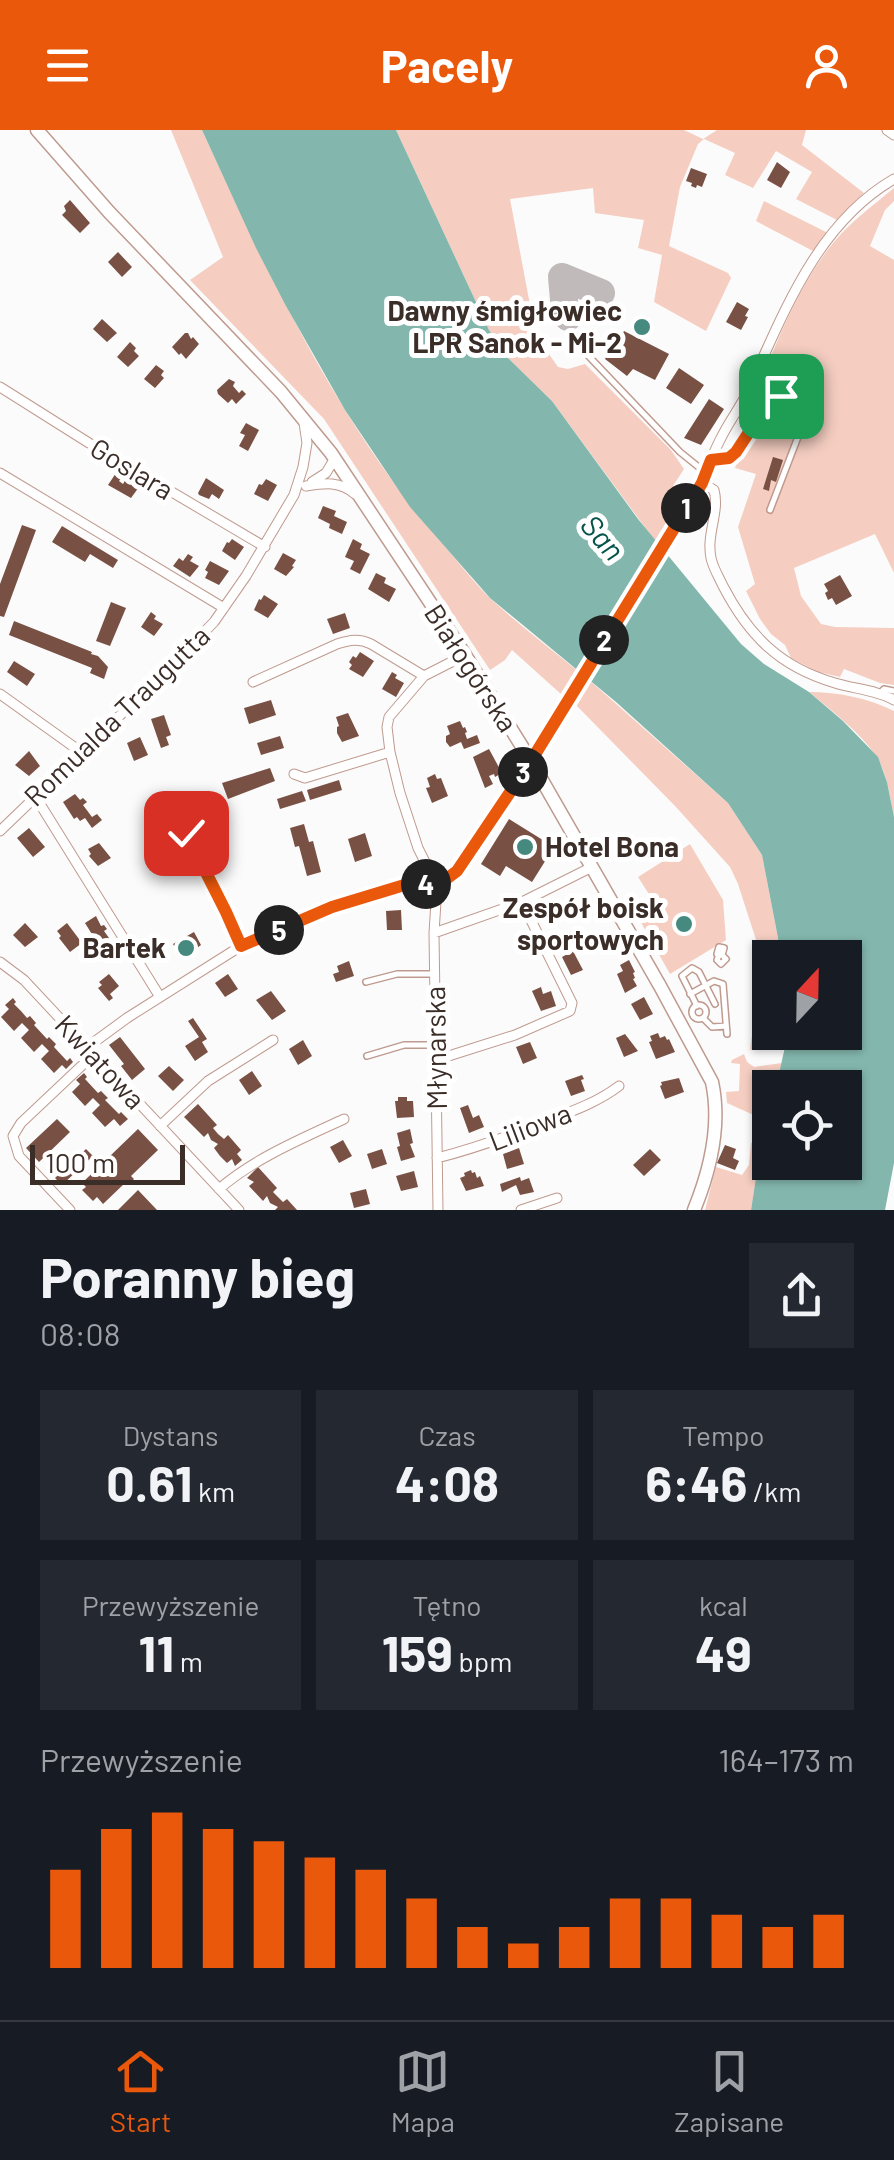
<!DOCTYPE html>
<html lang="pl">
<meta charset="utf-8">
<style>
body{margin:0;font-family:Barlow,sans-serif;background:#242831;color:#f1f3f6;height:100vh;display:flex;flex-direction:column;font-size:38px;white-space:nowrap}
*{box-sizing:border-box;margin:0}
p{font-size:32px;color:#9ea1a6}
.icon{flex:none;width:55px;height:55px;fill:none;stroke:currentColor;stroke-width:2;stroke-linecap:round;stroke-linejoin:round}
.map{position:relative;height:1080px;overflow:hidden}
.panel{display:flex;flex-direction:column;background:#171b24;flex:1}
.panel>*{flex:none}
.needle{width:65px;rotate:22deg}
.buttons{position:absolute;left:752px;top:810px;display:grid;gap:20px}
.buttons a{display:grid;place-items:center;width:110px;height:110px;border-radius:0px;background:#171b24;box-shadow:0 2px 8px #0004;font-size:50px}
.scale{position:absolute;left:30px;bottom:25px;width:155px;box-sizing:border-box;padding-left:10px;border:5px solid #3b2d28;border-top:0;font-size:28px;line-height:35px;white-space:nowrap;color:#3b2d28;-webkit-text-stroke:8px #fff;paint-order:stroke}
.pin{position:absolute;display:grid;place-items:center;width:85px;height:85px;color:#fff;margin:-42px;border-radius:20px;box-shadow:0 5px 15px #0006}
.km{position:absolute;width:50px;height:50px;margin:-25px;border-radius:50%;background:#222;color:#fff;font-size:28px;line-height:50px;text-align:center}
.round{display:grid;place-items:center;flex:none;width:105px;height:105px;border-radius:0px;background:#242831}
.head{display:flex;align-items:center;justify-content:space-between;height:170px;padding:0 40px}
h1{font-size:55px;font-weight:700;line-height:75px}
.metrics{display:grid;grid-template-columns:repeat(3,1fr);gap:15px;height:170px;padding:10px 40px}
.metrics div{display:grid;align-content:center;border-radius:0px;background:#242831;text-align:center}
.metrics b{font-size:50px;font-weight:700}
.metrics small{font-size:28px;font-weight:400}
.metrics p{font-size:28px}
.chart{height:280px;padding:20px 40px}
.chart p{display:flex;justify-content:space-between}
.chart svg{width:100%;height:180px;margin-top:10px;stroke:#ea580c;stroke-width:6}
header{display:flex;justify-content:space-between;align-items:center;height:130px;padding:0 40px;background:#ea580c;color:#fff;font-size:45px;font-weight:700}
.tab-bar{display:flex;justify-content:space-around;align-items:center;height:140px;border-top:2px solid #363941;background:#171b24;font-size:28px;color:#9ea1a6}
.tab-bar a{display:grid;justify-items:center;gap:5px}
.tab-bar .current{color:#ea580c}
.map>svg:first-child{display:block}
</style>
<header><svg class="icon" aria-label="menu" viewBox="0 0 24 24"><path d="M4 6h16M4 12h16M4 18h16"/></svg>Pacely<svg class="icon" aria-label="person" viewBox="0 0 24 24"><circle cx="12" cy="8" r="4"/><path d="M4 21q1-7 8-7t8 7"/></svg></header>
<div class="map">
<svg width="894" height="1080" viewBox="0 0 894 1080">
<rect width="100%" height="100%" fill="#fbfbfb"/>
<path fill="#f5cec1" d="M 171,0 L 202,0 C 269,146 339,296 446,418 C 461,435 475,454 491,469 C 519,495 550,518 579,542 L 562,565 L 512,520 L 505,530 L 490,540 L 324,289 L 190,150 L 223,127 Z
M 396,0 L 684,0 L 703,9 L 717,0 L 806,0 L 802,15 L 864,63 L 837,90 L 796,69 L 812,42 L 776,21 L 753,58 L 725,45 L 735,23 L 704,9 L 698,14 L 680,57 L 669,116 L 728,143 L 731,148 L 706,201 L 654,172 L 662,125 L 638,118 L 644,90 L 595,83 L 593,58 L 510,69 L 531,180 L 530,197 L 558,237 L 568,239 L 585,234 L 671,320 L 684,339 L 673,356 L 684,365 L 655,411 L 552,271 L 507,227 L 489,200 Z
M 894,58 L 894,71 L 885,80 L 870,116 L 894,130 L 894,443 L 875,404 L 794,438 L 801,466 L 821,494 L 835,497 L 894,498 L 894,555 L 880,553 L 844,539 L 840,547 L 818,542 L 791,528 L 785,515 L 771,504 L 760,489 L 746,461 L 755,454 L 738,397 L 756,344 L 735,338 C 740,323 760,279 775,274 C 787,270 798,279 807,284 L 796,269 L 783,260 L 759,269 L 754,268 C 777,212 799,150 841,104 C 857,87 876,73 894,58 Z
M 764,71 L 828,103 L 813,121 L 756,91 Z
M 588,549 L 728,673 L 762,725 L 778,808 L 780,827 L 770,828 L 770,902 L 784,903 L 785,917 L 750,920 L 758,861 L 758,816 L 738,754 L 730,737 L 676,677 L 576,575 Z
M 809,562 C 838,562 868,568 894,581 L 894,687 C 890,668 888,648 879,631 C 867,608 830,579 809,562 Z
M 690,714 L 723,770 L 726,810 L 670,844 L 634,780 L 652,769 L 638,747 Z
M 744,924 L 747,932 L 754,937 L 782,933 L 776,957 L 770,958 L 770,982 L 767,991 L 727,973 L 726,962 L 739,961 L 740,934 L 731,933 L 732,930 Z
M 763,1004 L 751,1080 L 705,1080 L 716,1037 L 742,1045 L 749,1035 L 751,1013 Z"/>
<path fill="#83b7ad" d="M 202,0 L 396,0 L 489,200 L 507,227 L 552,271 L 638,389 L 741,514 L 764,534 L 809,562 L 843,591 L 878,627 L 887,652 L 894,687 L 894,1033 L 885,1080 L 751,1080 L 763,1002 L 770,982 L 770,1032 L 845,1032 L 845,958 L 776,957 L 785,917 L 784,903 L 845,902 L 845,828 L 780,827 L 778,808 L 762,725 L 728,673 L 616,572 L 490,468 L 410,377 L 345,280 L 286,176 L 256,118 Z"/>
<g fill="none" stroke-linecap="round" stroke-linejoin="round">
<path stroke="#c0bbba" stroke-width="28" d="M 568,187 L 565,181 L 562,147 L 601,163"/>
</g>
<path fill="#795144" d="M 777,32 L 790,42 L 781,58 L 767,50 Z
M 691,38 L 707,44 L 702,57 L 697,55 L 696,58 L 691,56 L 692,53 L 686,51 Z
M 70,70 L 90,93 L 80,103 L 62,85 L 66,81 L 64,76 Z
M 118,122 L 132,137 L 122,147 L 108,132 Z
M 737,172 L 749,179 L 745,186 L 748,187 L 741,200 L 726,192 Z
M 102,189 L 117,203 L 107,212 L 93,199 Z
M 624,201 L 669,224 L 655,250 L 633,239 L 627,246 L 605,229 L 608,223 L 611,225 Z
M 185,203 L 188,203 L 191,209 L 193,207 L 199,214 L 186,229 L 181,223 L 179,225 L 172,217 Z
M 130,212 L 136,218 L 134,221 L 139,226 L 128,237 L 117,227 Z
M 156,235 L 164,241 L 161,245 L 164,248 L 155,258 L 144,249 Z
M 679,238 L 704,255 L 691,274 L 666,258 Z
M 229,249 L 235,252 L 233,256 L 239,263 L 242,260 L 246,264 L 236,274 L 232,269 L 228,273 L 218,264 L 217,260 Z
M 709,269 L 724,279 L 701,315 L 684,308 Z
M 246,293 L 259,300 L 248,321 L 239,316 L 245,305 L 240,303 Z
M 773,327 L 783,330 L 776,352 L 771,350 L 769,361 L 763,359 Z
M 116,343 L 122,347 L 119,351 L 123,354 L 126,349 L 139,357 L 131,368 L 108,355 Z
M 206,348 L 224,360 L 219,369 L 212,364 L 209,369 L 199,365 L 198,363 Z
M 266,349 L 277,355 L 268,371 L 254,364 L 259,354 L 262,355 Z
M 323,376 L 336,381 L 334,386 L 347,392 L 342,404 L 329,398 L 330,394 L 318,388 Z
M 22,395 L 36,400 L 4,487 L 0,486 L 0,454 Z
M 62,396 L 118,430 L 113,438 L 90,424 L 85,432 L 52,412 Z
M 232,409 L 244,417 L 235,430 L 222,421 L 227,412 L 229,413 Z
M 353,409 L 362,414 L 360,419 L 370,424 L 360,444 L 350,439 L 354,431 L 345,427 Z
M 283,423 L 296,430 L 292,436 L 294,437 L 286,446 L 274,439 Z
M 188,424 L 193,427 L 190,431 L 199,436 L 190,447 L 173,436 L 179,428 L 183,431 Z
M 210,431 L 229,441 L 219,455 L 205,448 L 208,442 L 205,440 Z
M 376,443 L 386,448 L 384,453 L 396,459 L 389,472 L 368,459 Z
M 840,445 L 852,466 L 836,475 L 832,468 L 828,470 L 825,463 L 828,461 L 824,454 Z
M 264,465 L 278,474 L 268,488 L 254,480 L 259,469 L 261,470 Z
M 111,472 L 126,478 L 110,516 L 96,511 Z
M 151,482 L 156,486 L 154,489 L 163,494 L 154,506 L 141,497 Z
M 345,483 L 350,498 L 333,504 L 327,489 Z
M 14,491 L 92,522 L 91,524 L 98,526 L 108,537 L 104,549 L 90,543 L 92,538 L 9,505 Z
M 360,522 L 374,531 L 363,547 L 349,539 L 352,535 L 349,532 L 353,526 L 356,528 Z
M 14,531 L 35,544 L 27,556 L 7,542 Z
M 392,542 L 397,545 L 395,548 L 404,553 L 396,567 L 382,559 Z
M 271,570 L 276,585 L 249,594 L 244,578 Z
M 348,583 L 359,606 L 342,612 L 337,603 L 337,597 L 339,596 L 336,587 Z
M 164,585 L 171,605 L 166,607 L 169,615 L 161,618 L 151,589 Z
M 460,591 L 463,598 L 465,597 L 467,602 L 465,603 L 467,609 L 477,605 L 480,613 L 464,619 L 461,612 L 450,617 L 446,612 L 446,606 L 450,604 L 447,596 Z
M 280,606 L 284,618 L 261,625 L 257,613 Z
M 140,607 L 148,625 L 134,631 L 127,613 Z
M 489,619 L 502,643 L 495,647 L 494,644 L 489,646 L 493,654 L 485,658 L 473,627 Z
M 29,621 L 40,636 L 29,646 L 15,635 Z
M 270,638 L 275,651 L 228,669 L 222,653 Z
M 435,644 L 437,649 L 441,648 L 448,666 L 432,673 L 426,658 L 430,657 L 427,648 Z
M 339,650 L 342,660 L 310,670 L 307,660 Z
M 302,661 L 306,671 L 280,679 L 277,669 Z
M 75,664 L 80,670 L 83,668 L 87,672 L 83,675 L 92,687 L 97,684 L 102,690 L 92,698 L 85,688 L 80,691 L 77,687 L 74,689 L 63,672 Z
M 198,668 L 204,681 L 190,690 L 183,675 Z
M 509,689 L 554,717 L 532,752 L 506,736 L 500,746 L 481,734 Z
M 304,694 L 309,712 L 313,711 L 321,742 L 307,746 L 299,716 L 295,717 L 290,698 Z
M 29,698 L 45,717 L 33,727 L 17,708 Z
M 365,703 L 372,726 L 355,732 L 348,709 Z
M 99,713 L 111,728 L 98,736 L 89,726 L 91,724 L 88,719 Z
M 184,718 L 192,729 L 191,732 L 177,739 L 170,725 Z
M 401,780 L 402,800 L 387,800 L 386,781 Z
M 96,786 L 101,796 L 104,795 L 107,799 L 104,801 L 109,808 L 98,814 L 85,793 Z
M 25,793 L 38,807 L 25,817 L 13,805 Z
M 67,793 L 82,813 L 70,822 L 59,808 L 61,806 L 57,801 Z
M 194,802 L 201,815 L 182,829 L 173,814 Z
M 573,821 L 583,840 L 571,845 L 562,827 Z
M 629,830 L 635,842 L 633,843 L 635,848 L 633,849 L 637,856 L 625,863 L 617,844 L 623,841 L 620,835 Z
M 349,831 L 354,846 L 336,852 L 333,844 L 339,842 L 337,836 Z
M 109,844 L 119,856 L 110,864 L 113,868 L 109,871 L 98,858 L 102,855 L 99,852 Z
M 228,844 L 238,859 L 225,867 L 215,853 Z
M 541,857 L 543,864 L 551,861 L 556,876 L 541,881 L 532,861 Z
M 271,861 L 286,881 L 272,890 L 256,870 Z
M 644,867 L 653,884 L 640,890 L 631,874 Z
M 13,868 L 16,872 L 14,874 L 21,881 L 27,888 L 30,886 L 36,893 L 34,895 L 47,909 L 49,907 L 56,914 L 54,917 L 67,931 L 70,928 L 73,932 L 66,939 L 62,935 L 54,943 L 41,929 L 49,921 L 42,914 L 34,922 L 21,908 L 29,900 L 22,893 L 14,901 L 1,887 L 9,879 L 5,875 Z
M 193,888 L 207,909 L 202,912 L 208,922 L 195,931 L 185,916 L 199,907 L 188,891 Z
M 658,903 L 660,908 L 665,906 L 667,910 L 669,909 L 675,922 L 656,929 L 649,912 L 652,911 L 650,906 Z
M 625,904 L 638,921 L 624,927 L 616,908 Z
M 120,907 L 145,939 L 132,950 L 121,936 L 124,934 L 109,915 Z
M 303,910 L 312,926 L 298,935 L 289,919 Z
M 530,912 L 537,928 L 523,934 L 516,917 Z
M 169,936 L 184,950 L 173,961 L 158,946 Z
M 252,941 L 262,956 L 249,965 L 239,950 Z
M 84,943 L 87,947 L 85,949 L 98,963 L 101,961 L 108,968 L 105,970 L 119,984 L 121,982 L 128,989 L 120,996 L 114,989 L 105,997 L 92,983 L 100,975 L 93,968 L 85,976 L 72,962 L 80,954 L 76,950 Z
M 582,945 L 584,949 L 581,950 L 585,961 L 571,966 L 565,951 Z
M 679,948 L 684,962 L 665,969 L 660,956 L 662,955 L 661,952 Z
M 398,967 L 407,967 L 407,971 L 413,971 L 414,987 L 397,988 L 395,971 L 398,971 Z
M 198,974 L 217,995 L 213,998 L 218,1004 L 224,1009 L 228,1005 L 241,1020 L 237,1024 L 242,1030 L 235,1036 L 232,1029 L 227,1033 L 220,1026 L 214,1018 L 218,1014 L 211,1010 L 208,1003 L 204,1007 L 184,987 Z
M 468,975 L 473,988 L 479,985 L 484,997 L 469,1003 L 460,978 Z
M 57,989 L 70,1002 L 39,1032 L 26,1018 Z
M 138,999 L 158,1020 L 131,1046 L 134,1049 L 128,1055 L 125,1053 L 103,1074 L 97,1067 L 93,1071 L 82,1060 L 86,1057 L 82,1053 Z
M 410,999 L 413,1013 L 410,1014 L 415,1027 L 401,1031 L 397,1017 L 400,1016 L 397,1003 Z
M 343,1010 L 352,1026 L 339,1033 L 330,1017 Z
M 725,1015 L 736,1019 L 733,1028 L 739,1031 L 735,1040 L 717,1033 Z
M 519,1018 L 524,1034 L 507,1039 L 503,1024 Z
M 86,1019 L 93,1026 L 62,1055 L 55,1048 Z
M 382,1019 L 387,1034 L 372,1039 L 367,1024 Z
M 650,1019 L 661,1030 L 644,1046 L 633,1035 Z
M 258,1037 L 277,1058 L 273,1062 L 283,1072 L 287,1069 L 297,1080 L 275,1080 L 278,1077 L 270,1073 L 267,1066 L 263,1071 L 249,1056 L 254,1052 L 247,1048 Z
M 471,1040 L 472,1043 L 475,1042 L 477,1048 L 480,1046 L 484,1056 L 466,1061 L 460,1048 L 465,1046 L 464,1043 Z
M 414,1041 L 418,1057 L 401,1061 L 396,1046 Z
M 520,1047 L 521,1051 L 529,1048 L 534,1062 L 520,1065 L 516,1055 L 502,1062 L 500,1054 Z
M 366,1059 L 370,1074 L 354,1078 L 350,1063 Z
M 138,1060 L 157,1080 L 118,1080 Z"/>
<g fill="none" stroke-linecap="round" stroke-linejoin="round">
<g stroke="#bf9a8e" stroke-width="8">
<path id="lane" d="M 579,216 L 680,322 L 706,343
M 742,311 L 770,270 L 781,266 L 798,277 L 806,286 L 770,380
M 711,331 C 712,330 728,329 729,328 C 746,320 746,294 741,280
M 881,562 L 884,559 L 894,561
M 719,817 L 724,818 L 722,825 L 717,824 Z
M 719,825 L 717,830 L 721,834 L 726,829 L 722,825
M 366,852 L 397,844 L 435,844
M 690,864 L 714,851 L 723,854 L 727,904
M692 882a7 7 0 1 1 14 0a7 7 0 1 1-14 0Z
M 697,876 L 682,846 L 692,838 L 699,842 L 715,874
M 703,888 L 712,897 L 726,896
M 367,926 L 404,915 L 435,915"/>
</g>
<g stroke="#bf9a8e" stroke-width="11">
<path id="street" d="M 887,0 L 894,5
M 0,257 L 89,313 L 265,417
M 0,343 L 224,478
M 312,352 L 326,343 L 335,328
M 702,353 L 714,360 C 720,382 706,404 711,428 C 713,438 719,447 723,456 C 749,506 780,537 835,553 C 854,559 877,560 894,570
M 306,356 C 325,353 340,351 355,364
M 253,552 L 337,514 C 350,510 359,508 371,514 L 424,546
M 0,564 L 81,622
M 294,644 L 305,648 L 390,622
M 35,666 L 160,867
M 0,701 L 164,543 L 214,492 L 246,446 L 294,365 L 303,337 L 307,313 L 304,293
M 186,703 L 226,782 L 241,816
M 437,756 L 450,748 L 464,733 L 516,653 L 702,353 C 708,338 713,323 720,310 C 728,293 739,279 747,263 C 783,185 816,94 894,49
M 434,803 L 522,772 L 592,737
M 0,832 L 24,850 L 239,1080
M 86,918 L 127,888 L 241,816 L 332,777 L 411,753 L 437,756
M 436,930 L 515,905 L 570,881 L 572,873 L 522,772
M 160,996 L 208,951 L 273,910
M 437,1028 C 476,1018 512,1005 549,990 C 573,981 598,972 619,956
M 219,1059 C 255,1028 301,1009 344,989
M 70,1080 L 19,1026 L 13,1006 L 21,993 L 93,925
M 438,1080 L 434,803 L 437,756 L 418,718 L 400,663 L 390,622 L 387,597 L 389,587 L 424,546 L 465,525
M 521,1080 L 557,1068"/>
</g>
<g stroke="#bf9a8e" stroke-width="15">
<path id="secondary" d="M 37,0 L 109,82 L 281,262 L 331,323 L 465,525 L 531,631 L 660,856 L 712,952 C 721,994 710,1041 694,1080"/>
</g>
<use href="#lane" stroke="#fff" stroke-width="5"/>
<use href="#street" stroke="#fff" stroke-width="9"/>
<use href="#secondary" stroke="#fff" stroke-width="12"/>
</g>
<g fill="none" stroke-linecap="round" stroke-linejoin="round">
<g stroke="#fff" stroke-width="20">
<path id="route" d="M 186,703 L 226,782 L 241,816 L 332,777 L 411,753 L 437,756 L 457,741 L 531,631 L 702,353 L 711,330 L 729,328 L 736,322 L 770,270 L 781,266"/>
</g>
<use href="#route" stroke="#ea580c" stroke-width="12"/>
</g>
<g fill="#468a7f" stroke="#fff" stroke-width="4">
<circle cx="642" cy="197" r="10"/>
<circle cx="525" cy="717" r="10"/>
<circle cx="684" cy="794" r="10"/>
<circle cx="186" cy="818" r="10"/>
</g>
<g text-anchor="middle" stroke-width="10" stroke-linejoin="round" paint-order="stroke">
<g font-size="28" font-weight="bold" fill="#3b2d28" stroke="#fff" text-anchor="end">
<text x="622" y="191">Dawny śmigłowiec<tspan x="622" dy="32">LPR Sanok - Mi-2</tspan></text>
<text x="545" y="727" text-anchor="start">Hotel Bona</text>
<text x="664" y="788">Zespół boisk<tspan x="664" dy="32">sportowych</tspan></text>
<text x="166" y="828">Bartek</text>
</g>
<g font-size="28" fill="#3b2d28" stroke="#fff">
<text transform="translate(132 339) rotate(31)" y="10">Goslara</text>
<text transform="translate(471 538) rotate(57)" y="10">Białogórska</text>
<text transform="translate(117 586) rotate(-44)" y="10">Romualda Traugutta</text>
<text transform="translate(436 918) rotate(-91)" y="10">Młynarska</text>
<text transform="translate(100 932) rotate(47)" y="10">Kwiatowa</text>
<text transform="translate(530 997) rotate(-21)" y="10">Liliowa</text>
</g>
<g font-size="30" font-style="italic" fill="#06544a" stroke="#fff">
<text transform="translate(602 408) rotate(49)" y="10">San</text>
</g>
</g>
</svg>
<div class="buttons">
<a><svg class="needle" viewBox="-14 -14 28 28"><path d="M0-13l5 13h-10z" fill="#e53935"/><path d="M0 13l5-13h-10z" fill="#9ea1a6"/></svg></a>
<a><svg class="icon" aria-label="locate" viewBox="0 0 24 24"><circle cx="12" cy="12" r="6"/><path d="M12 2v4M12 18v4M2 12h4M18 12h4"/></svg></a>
</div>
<div class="scale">100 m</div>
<div class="pin" style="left:781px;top:266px;background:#1e9e55"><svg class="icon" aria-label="arrive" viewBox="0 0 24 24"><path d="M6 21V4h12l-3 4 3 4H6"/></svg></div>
<div class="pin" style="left:186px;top:703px;background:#d93025"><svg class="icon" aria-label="check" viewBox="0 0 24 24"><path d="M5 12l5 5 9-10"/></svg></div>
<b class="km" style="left:686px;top:378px">1</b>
<b class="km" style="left:604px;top:510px">2</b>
<b class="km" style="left:523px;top:642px">3</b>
<b class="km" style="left:426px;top:754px">4</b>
<b class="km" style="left:279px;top:800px">5</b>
</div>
<section class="panel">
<div class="head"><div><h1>Poranny bieg</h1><p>08:08</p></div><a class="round"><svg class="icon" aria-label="share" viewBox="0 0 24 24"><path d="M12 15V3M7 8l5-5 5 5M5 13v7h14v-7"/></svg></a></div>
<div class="metrics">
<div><p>Dystans</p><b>0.61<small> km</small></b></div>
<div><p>Czas</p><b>4:08</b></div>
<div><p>Tempo</p><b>6:46<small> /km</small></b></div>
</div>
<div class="metrics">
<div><p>Przewyższenie</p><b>11<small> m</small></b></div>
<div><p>Tętno</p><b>159<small> bpm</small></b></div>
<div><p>kcal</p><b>49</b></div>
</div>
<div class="chart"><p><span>Przewyższenie</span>164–173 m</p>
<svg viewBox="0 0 160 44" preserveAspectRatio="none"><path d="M5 44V20M15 44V10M25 44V6M35 44V10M45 44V13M55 44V17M65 44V20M75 44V27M85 44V34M95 44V38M105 44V34M115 44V27M125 44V27M135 44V31M145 44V34M155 44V31"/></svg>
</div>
</section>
<nav class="tab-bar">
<a class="current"><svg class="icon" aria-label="home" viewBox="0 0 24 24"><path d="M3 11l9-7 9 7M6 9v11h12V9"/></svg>Start</a>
<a><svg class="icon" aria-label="map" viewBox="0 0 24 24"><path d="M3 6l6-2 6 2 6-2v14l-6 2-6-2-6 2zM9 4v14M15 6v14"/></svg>Mapa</a>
<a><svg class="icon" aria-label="saved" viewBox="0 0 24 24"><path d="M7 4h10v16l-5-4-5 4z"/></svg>Zapisane</a>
</nav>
